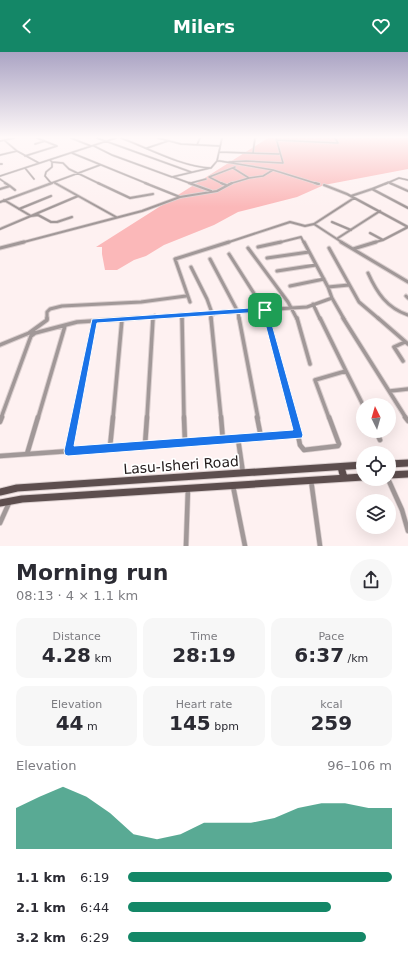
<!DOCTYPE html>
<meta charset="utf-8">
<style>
body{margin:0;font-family:"DejaVu Sans",sans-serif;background:#f7f7f7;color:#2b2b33;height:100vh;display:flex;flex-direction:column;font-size:15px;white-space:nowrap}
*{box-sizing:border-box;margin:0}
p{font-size:13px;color:#7c7c81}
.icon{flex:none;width:22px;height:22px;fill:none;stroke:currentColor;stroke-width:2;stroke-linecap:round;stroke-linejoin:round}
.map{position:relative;height:494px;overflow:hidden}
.sheet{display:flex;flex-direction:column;background:#fff;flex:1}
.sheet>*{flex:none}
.needle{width:26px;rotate:355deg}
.buttons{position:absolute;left:356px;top:346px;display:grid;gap:8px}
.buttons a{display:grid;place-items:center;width:40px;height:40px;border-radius:50%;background:#fff;box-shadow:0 4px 16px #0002;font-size:20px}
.pin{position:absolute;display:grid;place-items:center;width:34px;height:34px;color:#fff;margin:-17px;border-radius:8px;box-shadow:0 2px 6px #0006}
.round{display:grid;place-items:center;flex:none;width:42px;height:42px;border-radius:21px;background:#f7f7f7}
.head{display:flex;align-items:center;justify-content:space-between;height:68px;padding:0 16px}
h1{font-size:22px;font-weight:600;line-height:30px}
.metrics{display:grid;grid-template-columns:repeat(3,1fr);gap:6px;height:68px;padding:4px 16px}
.metrics div{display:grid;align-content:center;border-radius:10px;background:#f7f7f7;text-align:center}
.metrics b{font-size:20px;font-weight:600}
.metrics small{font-size:11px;font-weight:400}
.metrics p{font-size:11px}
.chart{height:112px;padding:8px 16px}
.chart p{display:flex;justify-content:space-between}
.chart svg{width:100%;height:72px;margin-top:4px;fill:#148767;opacity:.7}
ul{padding:0 16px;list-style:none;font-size:13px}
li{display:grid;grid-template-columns:64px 48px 1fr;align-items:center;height:30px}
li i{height:10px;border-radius:5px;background:#148767}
header{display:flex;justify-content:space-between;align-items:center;height:52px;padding:0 16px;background:#148767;color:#fff;font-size:18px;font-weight:600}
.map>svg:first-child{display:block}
</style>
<header><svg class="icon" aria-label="back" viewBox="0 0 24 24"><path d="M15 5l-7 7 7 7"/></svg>Milers<svg class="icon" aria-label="heart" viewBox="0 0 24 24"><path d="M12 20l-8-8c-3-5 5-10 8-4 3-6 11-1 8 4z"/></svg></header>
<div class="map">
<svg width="408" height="494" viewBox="0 0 408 494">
<rect width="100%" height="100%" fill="#fef1f1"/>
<path fill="#fbb8b9" d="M 268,86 L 408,86 L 408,117 L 324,133 L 297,145 L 238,160 L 214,173 L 164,193 L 146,204 L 134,208 L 117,218 L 105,218 L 102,202 L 102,195 L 96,195 Z"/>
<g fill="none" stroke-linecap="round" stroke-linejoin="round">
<g stroke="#dbcfcf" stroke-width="2.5">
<path id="street-far4" d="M 71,86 L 91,94
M 97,86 L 191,120
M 121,86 C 148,96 182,115 211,116 L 217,109 L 220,109 L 273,118 L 318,132
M 158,86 L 181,92 L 220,94
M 4,88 L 17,99 L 39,111
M 276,88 L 338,91 L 335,86
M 0,89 L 14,86
M 35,92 L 45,89
M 197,93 L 200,86
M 94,94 L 112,103 L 172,125 L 210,116
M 147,96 L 168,89
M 219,100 L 279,102
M 72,101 L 148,132
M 253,101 L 255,86
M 0,103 L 17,99
M 25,104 L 57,94 L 37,86
M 50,108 L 52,110 L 63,111 L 69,117 L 100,132
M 217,109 L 222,86
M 229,110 L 246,109 L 283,111 L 276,86
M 0,112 L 2,112
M 25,116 L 34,127
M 0,124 L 116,86
M 173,125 L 192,132
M 249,126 L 263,124 L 273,118
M 0,127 L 7,132
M 54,130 L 57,132
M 388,130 L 392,132
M 51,131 L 45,124 L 46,120 L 52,115 L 52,110
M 191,131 L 206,127
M 49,132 L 100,113
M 223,132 L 209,125 L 235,115
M 229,132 L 249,126 L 233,116
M 385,132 L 399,126 L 408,128"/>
</g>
<g stroke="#dbcfcf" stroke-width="3.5">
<path id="street-far3" d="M 55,131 L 116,165
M 98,131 L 130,146 L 153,142
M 145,131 L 180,145 L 217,139 L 232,131
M 189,131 L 211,139
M 221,131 L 226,133
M 315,131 L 319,132
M 387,131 L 372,137 L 408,156
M 390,131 L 408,139
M 324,133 L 347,142 L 408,175
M 10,134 L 15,138
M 0,137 L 10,134 L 5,131
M 351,144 L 372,137
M 4,148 L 31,164 L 38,163 L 51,170 L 57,170 L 72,165
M 0,150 L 52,131
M 19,157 L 51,144
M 332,170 L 351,178
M 0,177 L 78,144
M 370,181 L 383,188 L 408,175
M 338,186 L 380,159
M 20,191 L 142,159 L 180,145
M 226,191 L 290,170 L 305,174 L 314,172
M 277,191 L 301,185 L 304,191
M 343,191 L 314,172 L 354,146
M 372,191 L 383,188"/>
</g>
<g stroke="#dbcfcf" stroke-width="5">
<path id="street-far2" d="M 304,190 L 328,235
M 341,190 L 408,230
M 258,195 L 281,190
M 0,196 L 24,190
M 248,196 L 288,250 L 297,267
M 329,196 L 359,250 L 379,267
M 353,197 L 376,190
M 229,202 L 267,262 L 268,267
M 267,206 L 309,200
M 210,207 L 238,260 L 239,267
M 191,215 L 207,247 L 212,261 L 214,262
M 277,219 L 316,213
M 368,221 C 377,241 387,256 408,263
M 290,234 L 324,227
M 406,244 L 408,246
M 332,246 L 328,235 L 349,233
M 190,250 L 175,207 L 229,190
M 313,252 L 320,267
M 211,262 L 211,267
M 182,263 L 182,267
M 47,267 L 47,260 L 50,257 L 62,254 L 141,250 L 186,244
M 123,267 L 307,255 L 332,246 L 344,267
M 153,267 L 155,264"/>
</g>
<g stroke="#dbcfcf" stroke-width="5.5">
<path id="street-far1" d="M 182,266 L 184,366
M 211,266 L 221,366
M 239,266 L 258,366
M 268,266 L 294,366
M 297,266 L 310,312
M 320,266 L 346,319 L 315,328 L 329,366
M 343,266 L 406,366
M 378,266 L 408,292
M 0,293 L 29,281 L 47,268 L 47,266
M 403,309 L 394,295 L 405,290
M 346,319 L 363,353
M 390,339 L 408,337
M 1,366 L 31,284 L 35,281 L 77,270 L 138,266
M 38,366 L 65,274
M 75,366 L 94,269
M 113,366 L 122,267
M 147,366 L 153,266"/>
</g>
<g stroke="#dbcfcf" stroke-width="6">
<path id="street" d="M 184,365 L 185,391
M 221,365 L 223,389
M 293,365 L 298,383
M 405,365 L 408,369
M 0,370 L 2,365
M 376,379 L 380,388
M 261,385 L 298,383 L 300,393 L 304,398 L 338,394 L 339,392 L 329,365
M 238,387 L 261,385 L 257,365
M 145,393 L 147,365
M 110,395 L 113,365
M 68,399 L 75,365
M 27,402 L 38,365
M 0,404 L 238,387 L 243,421
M 388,427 L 402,458 L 408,479
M 311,428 L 320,494
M 233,434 L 245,494
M 0,471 L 9,451
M 186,494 L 188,436"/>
</g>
<g stroke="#dbcfcf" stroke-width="9">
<path id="primary" d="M 389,412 L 408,411
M 341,415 L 344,426
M 389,423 L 408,422
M 0,440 L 17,436 L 363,413
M 0,451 L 22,447 L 363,425"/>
</g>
<use href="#street-far4" stroke="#a19898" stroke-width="1.5"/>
<use href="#street-far3" stroke="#a19898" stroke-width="2"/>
<use href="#street-far2" stroke="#a19898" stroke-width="3"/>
<use href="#street-far1" stroke="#a19898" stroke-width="3.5"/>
<use href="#street" stroke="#a19898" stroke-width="4.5"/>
<use href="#primary" stroke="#5d4e4e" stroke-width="7"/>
</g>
<linearGradient id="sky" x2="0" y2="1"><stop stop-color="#aba4c4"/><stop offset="0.55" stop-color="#fff9f9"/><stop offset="1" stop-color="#fff9f9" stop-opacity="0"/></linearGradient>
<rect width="408" height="155" fill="url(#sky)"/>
<path fill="#1a73e8" stroke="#fff" fill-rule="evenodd" d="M 265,255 L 268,258 L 303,383 L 302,386 L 68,404 L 65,403 L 64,399 L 92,267 ZM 262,260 L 293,378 L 74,394 L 97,271 Z"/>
<g text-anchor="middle" stroke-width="3.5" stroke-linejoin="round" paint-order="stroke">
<g font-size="14" fill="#231b1b" stroke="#fff">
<text transform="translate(181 413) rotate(-4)" y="5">Lasu-Isheri Road</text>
</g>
</g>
</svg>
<div class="buttons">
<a><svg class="needle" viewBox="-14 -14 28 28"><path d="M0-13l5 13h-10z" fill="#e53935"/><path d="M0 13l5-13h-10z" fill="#7c7c81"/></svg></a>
<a><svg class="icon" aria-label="locate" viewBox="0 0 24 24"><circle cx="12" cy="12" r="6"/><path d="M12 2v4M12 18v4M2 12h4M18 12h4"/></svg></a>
<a><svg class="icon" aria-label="layers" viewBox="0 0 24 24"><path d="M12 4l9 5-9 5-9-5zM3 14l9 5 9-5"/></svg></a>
</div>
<div class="pin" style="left:265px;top:258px;background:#1e9e55"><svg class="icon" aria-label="arrive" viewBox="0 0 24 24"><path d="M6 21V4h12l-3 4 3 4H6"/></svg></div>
</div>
<section class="sheet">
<div class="head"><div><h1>Morning run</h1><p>08:13 · 4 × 1.1 km</p></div><a class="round"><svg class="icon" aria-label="share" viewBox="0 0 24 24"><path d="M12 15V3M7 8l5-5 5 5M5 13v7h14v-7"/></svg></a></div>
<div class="metrics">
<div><p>Distance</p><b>4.28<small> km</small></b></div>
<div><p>Time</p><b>28:19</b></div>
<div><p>Pace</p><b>6:37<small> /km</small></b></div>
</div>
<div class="metrics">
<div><p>Elevation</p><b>44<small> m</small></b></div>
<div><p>Heart rate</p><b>145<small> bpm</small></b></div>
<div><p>kcal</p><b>259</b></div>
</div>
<div class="chart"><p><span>Elevation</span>96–106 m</p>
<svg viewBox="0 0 160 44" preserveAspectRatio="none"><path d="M0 44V19L10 12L20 6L30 12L40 22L50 35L60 38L70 35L80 28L90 28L100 28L110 25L120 19L130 16L140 16L150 19L160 19V44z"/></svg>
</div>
<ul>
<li><b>1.1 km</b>6:19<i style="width:100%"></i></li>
<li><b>2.1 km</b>6:44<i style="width:77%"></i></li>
<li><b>3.2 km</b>6:29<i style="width:90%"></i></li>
</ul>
</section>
